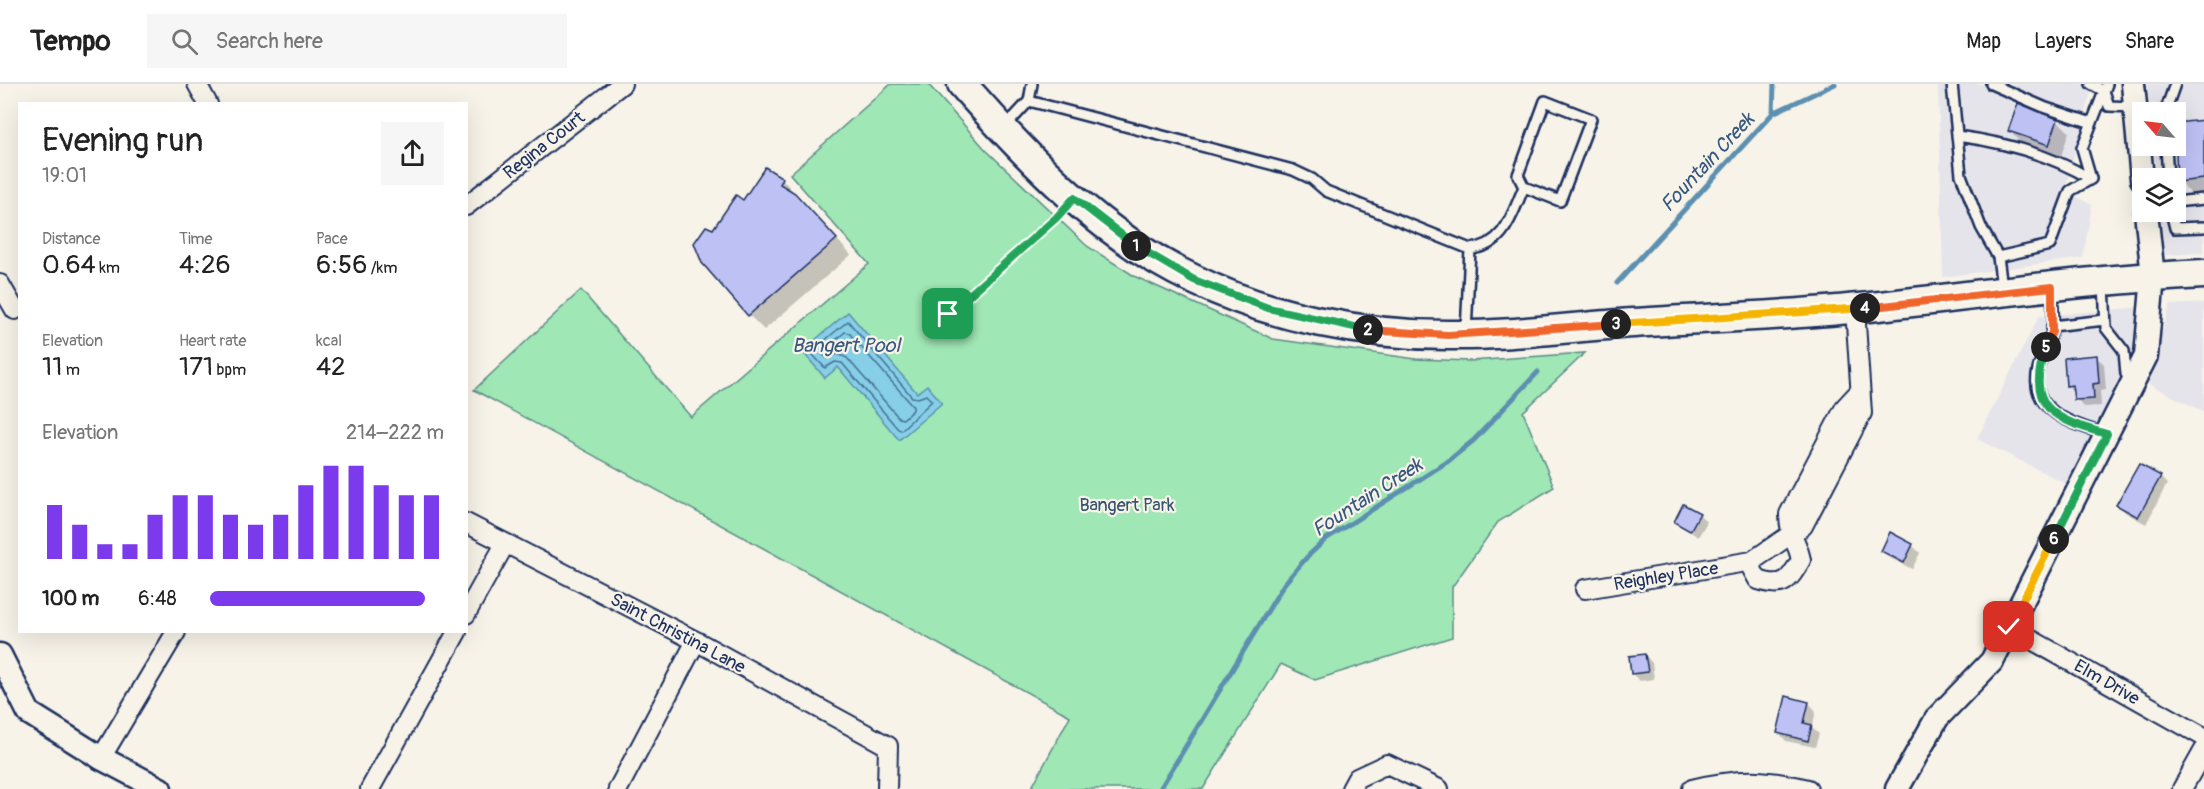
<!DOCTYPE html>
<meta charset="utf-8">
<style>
body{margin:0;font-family:Pangolin,sans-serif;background:#f6f6f6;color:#222;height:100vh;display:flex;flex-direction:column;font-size:22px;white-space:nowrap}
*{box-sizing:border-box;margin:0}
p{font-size:20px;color:#767676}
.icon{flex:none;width:33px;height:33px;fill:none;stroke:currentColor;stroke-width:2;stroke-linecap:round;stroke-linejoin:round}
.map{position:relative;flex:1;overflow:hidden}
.drawer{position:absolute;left:18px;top:18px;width:450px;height:531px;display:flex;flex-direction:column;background:#fff;border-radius:0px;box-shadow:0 6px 24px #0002}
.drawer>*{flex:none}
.needle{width:39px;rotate:298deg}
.buttons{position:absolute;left:2132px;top:18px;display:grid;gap:12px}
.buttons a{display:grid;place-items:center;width:54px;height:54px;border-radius:0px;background:#fff;box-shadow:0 6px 24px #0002;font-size:30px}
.pin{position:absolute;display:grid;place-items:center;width:51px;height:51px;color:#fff;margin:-26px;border-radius:12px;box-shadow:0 3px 9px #0006}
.km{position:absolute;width:30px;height:30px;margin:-15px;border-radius:50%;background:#222;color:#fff;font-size:16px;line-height:30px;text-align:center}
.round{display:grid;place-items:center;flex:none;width:63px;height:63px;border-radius:0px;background:#f6f6f6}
.headline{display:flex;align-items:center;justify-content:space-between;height:102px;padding:0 24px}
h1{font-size:33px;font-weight:600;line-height:45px}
.figures{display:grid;grid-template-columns:repeat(3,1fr);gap:9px;height:102px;padding:6px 24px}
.figures div{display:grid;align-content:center}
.figures b{font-size:26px;font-weight:600}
.figures small{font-size:16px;font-weight:400}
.figures p{font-size:16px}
.chart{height:168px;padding:12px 24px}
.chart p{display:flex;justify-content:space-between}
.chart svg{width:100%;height:108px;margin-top:6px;stroke:#7c3aed;stroke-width:6}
ul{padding:0 24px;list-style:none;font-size:20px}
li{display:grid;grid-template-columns:96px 72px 1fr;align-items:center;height:45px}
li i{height:15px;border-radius:8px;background:#7c3aed}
header{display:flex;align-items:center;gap:36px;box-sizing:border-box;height:84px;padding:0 30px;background:#fff;border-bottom:2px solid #e0e0e0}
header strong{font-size:28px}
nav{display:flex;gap:33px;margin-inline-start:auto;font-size:21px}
.search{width:420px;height:54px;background:#f6f6f6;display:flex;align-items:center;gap:15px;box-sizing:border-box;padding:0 21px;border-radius:0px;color:#767676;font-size:22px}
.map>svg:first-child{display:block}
</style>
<header>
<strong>Tempo</strong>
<div class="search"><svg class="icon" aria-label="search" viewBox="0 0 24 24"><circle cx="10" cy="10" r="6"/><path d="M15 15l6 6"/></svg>Search here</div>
<nav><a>Map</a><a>Layers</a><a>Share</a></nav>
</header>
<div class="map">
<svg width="2204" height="705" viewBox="0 0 2204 705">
<rect width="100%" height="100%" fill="#f7f3e8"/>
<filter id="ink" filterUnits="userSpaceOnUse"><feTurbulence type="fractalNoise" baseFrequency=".0167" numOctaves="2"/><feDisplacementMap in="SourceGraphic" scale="12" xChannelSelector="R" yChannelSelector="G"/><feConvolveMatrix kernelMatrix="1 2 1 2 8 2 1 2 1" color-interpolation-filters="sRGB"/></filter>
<g filter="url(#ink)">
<path fill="#e6e4eb" d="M 1938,0 L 2093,0 L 2065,106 L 2092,121 L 2083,174 L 1943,193 Z
M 2147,0 L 2204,0 L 2204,169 L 2164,171 L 2160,128 L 2175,128 L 2175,94 L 2157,94 L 2154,62 L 2175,62 L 2175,28 L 2150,28 Z
M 2204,219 L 2204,328 L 2146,299 L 2170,221 Z
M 2142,223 L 2134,280 L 2070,402 L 1977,355 L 2039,232 Z"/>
<path fill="#9fe7b4" stroke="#5d8b89" stroke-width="1.5" d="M 891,0 L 928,0 L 986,66 L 1087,162 L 1136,193 L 1273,255 L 1416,275 L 1470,277 L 1585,269 L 1523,328 L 1554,403 L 1498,438 L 1452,503 L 1452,553 L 1315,596 L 1281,580 L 1203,705 L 1031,705 L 1070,632 L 474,306 L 581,206 L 691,333 L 869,180 L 790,90 Z"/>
<path fill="#86cfe7" stroke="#5b8fb0" stroke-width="1.5" d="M 848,228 L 917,309 L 927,301 L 942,319 L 899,356 L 838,283 L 825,294 L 802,267 Z"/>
<path fill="#0003" d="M 2057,36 L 2069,48 L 2061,72 L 2021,59 L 2010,47 Z
M 2204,37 L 2204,112 L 2194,113 L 2179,97 L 2175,40 Z
M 782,95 L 851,171 L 764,246 L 749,231 L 714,147 L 743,118 Z
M 2096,273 L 2104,280 L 2106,306 L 2100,307 L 2101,322 L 2083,323 L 2068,301 Z
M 2160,393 L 2167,400 L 2146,440 L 2126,429 L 2118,421 Z
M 1699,430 L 1707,438 L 1698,453 L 1676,438 Z
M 1891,450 L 1913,462 L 1920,469 L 1912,485 L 1890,474 L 1883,466 Z
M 1645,571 L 1652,579 L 1654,595 L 1640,597 L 1632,590 Z
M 1809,619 L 1816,627 L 1812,644 L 1819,650 L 1815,663 L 1786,657 L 1779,649 Z"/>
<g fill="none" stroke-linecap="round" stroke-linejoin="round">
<path stroke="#466f95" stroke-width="1.5" d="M 848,237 L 912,313 L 918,314 L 926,311 L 932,317 L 901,346 L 898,345 L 842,279 L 835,278 L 825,284 L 812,270 L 813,266 Z
M 845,248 L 849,249 L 913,322 L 913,326 L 903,335 L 899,334 L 847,274 L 838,270 L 827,274 L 823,271 L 823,267 Z"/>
<path stroke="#5b8fb0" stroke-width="5" d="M 1773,29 L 1774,0
M 1617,199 L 1773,29 L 1835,0
M 1160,705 L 1284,500 L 1307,473 L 1326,455 L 1447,378 L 1474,356 L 1538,288"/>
</g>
<path fill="#bec1f3" stroke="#1b2f5e" stroke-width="1.5" d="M 2018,19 L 2058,35 L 2049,61 L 2008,47 Z
M 2204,36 L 2204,95 L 2177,98 L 2175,39 Z
M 765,83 L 783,94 L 780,100 L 795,109 L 837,155 L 748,232 L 702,179 L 694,159 L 706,142 L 713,145 L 736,111 L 743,116 Z
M 2097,271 L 2099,299 L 2093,300 L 2094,315 L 2074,316 L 2072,301 L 2066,302 L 2064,274 Z
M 2139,380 L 2161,392 L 2138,433 L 2116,421 Z
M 1683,420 L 1700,429 L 1690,447 L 1674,438 Z
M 1890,448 L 1913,460 L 1904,479 L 1881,467 Z
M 1645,570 L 1648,588 L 1631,590 L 1629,572 Z
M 1786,612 L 1809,618 L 1804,639 L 1812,641 L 1808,657 L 1777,649 Z"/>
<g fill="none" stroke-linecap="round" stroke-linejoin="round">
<g stroke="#1b2f5e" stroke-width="14">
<path id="service" d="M 1952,0 L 1961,91 L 1981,143 L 1998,173 L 2002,203
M 1991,0 L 2046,24 L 2092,39
M 2091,0 L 2104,7 L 2109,22 L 2134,23
M 1029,17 L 1293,86 L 1312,95 L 1326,107 L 1470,165 L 1466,249
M 2165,28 L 2175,0
M 1006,42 L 1029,17 L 1032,0
M 1957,52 C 2003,58 2051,71 2091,95
M 2166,62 L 2168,94
M 2091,95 L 2082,64 L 2107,0
M 2175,118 L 2204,115
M 2171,128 L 2175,144 L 2204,143
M 1470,165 C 1505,162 1512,130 1524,103 L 1560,117 L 1591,35 L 1545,17 L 1518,91 L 1524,103
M 1998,173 L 2050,161 L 2070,107 L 2091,95
M 2104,199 L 2106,244 L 2124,267 L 2126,290 L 2131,297
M 2052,205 C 2052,218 2055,233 2052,246 C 2049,260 2041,272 2038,286 C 2028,327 2076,342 2107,350
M 2052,242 L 2105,236"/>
</g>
<g stroke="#1b2f5e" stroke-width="22">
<path id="minor" d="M 197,0 L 208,20
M 466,122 L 622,0
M 0,200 L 15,226
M 466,439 L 696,557 L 888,662 L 887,705
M 1748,478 L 1758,496 C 1784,504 1788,498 1801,476 C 1797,456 1789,452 1789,430 L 1845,323 L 1859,308
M 1585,505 L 1752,477 L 1803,442 L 1862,329 L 1855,225
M 466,530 L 505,460
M 2009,543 L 2204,653
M 101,674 L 176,548
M 370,705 L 457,548
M 618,705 L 696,557
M 1351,705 L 1357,694 L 1387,680 L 1439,705
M 1692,705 C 1737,694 1764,694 1808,705
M 2182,705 L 2204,666"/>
</g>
<g stroke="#1b2f5e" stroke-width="27">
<path id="tertiary" d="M 2133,0 L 2142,95
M 0,571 L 29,629 L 101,674 L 160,705
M 1897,705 L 1937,634 L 1992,577 L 2146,272 L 2153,192 L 2146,128"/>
</g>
<g stroke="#1b2f5e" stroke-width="33">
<path id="primary" d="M 962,0 C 1029,76 1102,153 1195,196 C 1271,233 1363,251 1447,251 C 1509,252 1572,243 1633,239 C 1708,234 1784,232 1859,224 C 1974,212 2089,195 2204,190"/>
</g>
<path stroke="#1b2f5e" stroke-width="3" stroke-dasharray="6 4.5" stroke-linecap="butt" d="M 948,230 L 1060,129"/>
<use href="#service" stroke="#f7f3e8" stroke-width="9"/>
<use href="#minor" stroke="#f7f3e8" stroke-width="18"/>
<use href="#tertiary" stroke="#f7f3e8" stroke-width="22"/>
<use href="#primary" stroke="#f7f3e8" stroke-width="28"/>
</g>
</g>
<g fill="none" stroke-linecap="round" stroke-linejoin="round" filter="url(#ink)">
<g stroke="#fff" stroke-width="12">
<path id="split-1" d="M 948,230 L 1056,134 L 1074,114 L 1136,162"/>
</g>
<g stroke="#fff" stroke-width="12">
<path id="split-2" d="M 1136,162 L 1194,196 L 1268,224 L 1368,246"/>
</g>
<g stroke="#fff" stroke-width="12">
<path id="split-3" d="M 1368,246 L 1448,251 L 1616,240"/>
</g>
<g stroke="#fff" stroke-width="12">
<path id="split-4" d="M 1616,240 L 1865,224"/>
</g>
<g stroke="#fff" stroke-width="12">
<path id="split-5" d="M 1865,224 L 2052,203 L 2052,248 L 2046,263"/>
</g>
<g stroke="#fff" stroke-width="12">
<path id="split-6" d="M 2046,263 C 2024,323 2054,336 2107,350 L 2054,455"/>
</g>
<g stroke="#fff" stroke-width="12">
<path id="split-7" d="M 2009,543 L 2054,455"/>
</g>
<use href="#split-1" stroke="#22a559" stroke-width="8"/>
<use href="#split-2" stroke="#22a559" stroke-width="8"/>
<use href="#split-3" stroke="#f0652b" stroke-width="8"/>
<use href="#split-4" stroke="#f5b400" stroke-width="8"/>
<use href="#split-5" stroke="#f0652b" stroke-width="8"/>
<use href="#split-6" stroke="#22a559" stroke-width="8"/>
<use href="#split-7" stroke="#f5b400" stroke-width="8"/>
</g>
<g text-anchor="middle" stroke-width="4.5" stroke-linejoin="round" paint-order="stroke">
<g font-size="18" fill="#1b2f5e" stroke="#f7f3e8">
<text transform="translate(544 61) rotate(-38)" y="6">Regina Court</text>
<text transform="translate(1666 492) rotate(-9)" y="6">Reighley Place</text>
<text transform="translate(678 549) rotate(28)" y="6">Saint Christina Lane</text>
<text transform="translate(2107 598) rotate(30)" y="6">Elm Drive</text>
</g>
<g font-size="18" fill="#35546f" stroke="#f7f3e8">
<text x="1127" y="427">Bangert Park</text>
</g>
<g font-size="20" font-style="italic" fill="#365780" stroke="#f7f3e8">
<text transform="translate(1707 78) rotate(-47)" y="7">Fountain Creek</text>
<text x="846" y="268">Bangert Pool</text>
<text transform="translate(1367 413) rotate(-33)" y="7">Fountain Creek</text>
</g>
</g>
</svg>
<div class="buttons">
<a><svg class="needle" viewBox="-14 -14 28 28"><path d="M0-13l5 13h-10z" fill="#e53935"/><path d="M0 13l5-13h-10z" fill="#767676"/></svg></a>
<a><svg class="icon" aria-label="layers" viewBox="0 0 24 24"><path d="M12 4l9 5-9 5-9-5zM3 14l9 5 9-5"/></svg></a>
</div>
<div class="pin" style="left:948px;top:230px;background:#1e9e55"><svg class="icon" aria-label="arrive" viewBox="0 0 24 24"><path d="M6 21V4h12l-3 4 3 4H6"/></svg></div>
<div class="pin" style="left:2009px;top:543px;background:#d93025"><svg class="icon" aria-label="check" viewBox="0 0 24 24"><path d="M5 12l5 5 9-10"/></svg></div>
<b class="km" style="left:1136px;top:162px">1</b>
<b class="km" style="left:1368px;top:246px">2</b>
<b class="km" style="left:1616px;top:240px">3</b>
<b class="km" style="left:1865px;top:224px">4</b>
<b class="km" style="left:2046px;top:263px">5</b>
<b class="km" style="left:2054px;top:455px">6</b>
<section class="drawer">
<div class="headline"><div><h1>Evening run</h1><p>19:01</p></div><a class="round"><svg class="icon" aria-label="share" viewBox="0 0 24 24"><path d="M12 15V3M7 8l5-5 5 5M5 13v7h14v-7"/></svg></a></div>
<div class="figures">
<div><p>Distance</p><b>0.64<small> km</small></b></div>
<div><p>Time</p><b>4:26</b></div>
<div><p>Pace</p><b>6:56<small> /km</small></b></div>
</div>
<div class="figures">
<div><p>Elevation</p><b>11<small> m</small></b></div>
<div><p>Heart rate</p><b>171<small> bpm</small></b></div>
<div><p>kcal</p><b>42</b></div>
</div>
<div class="chart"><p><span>Elevation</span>214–222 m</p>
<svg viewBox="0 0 160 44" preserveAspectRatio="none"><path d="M5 44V22M15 44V30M25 44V38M35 44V38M45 44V26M55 44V18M65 44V18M75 44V26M85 44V30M95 44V26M105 44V14M115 44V6M125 44V6M135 44V14M145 44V18M155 44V18"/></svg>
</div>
<ul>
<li><b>100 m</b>6:48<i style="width:92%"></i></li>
</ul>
</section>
</div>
